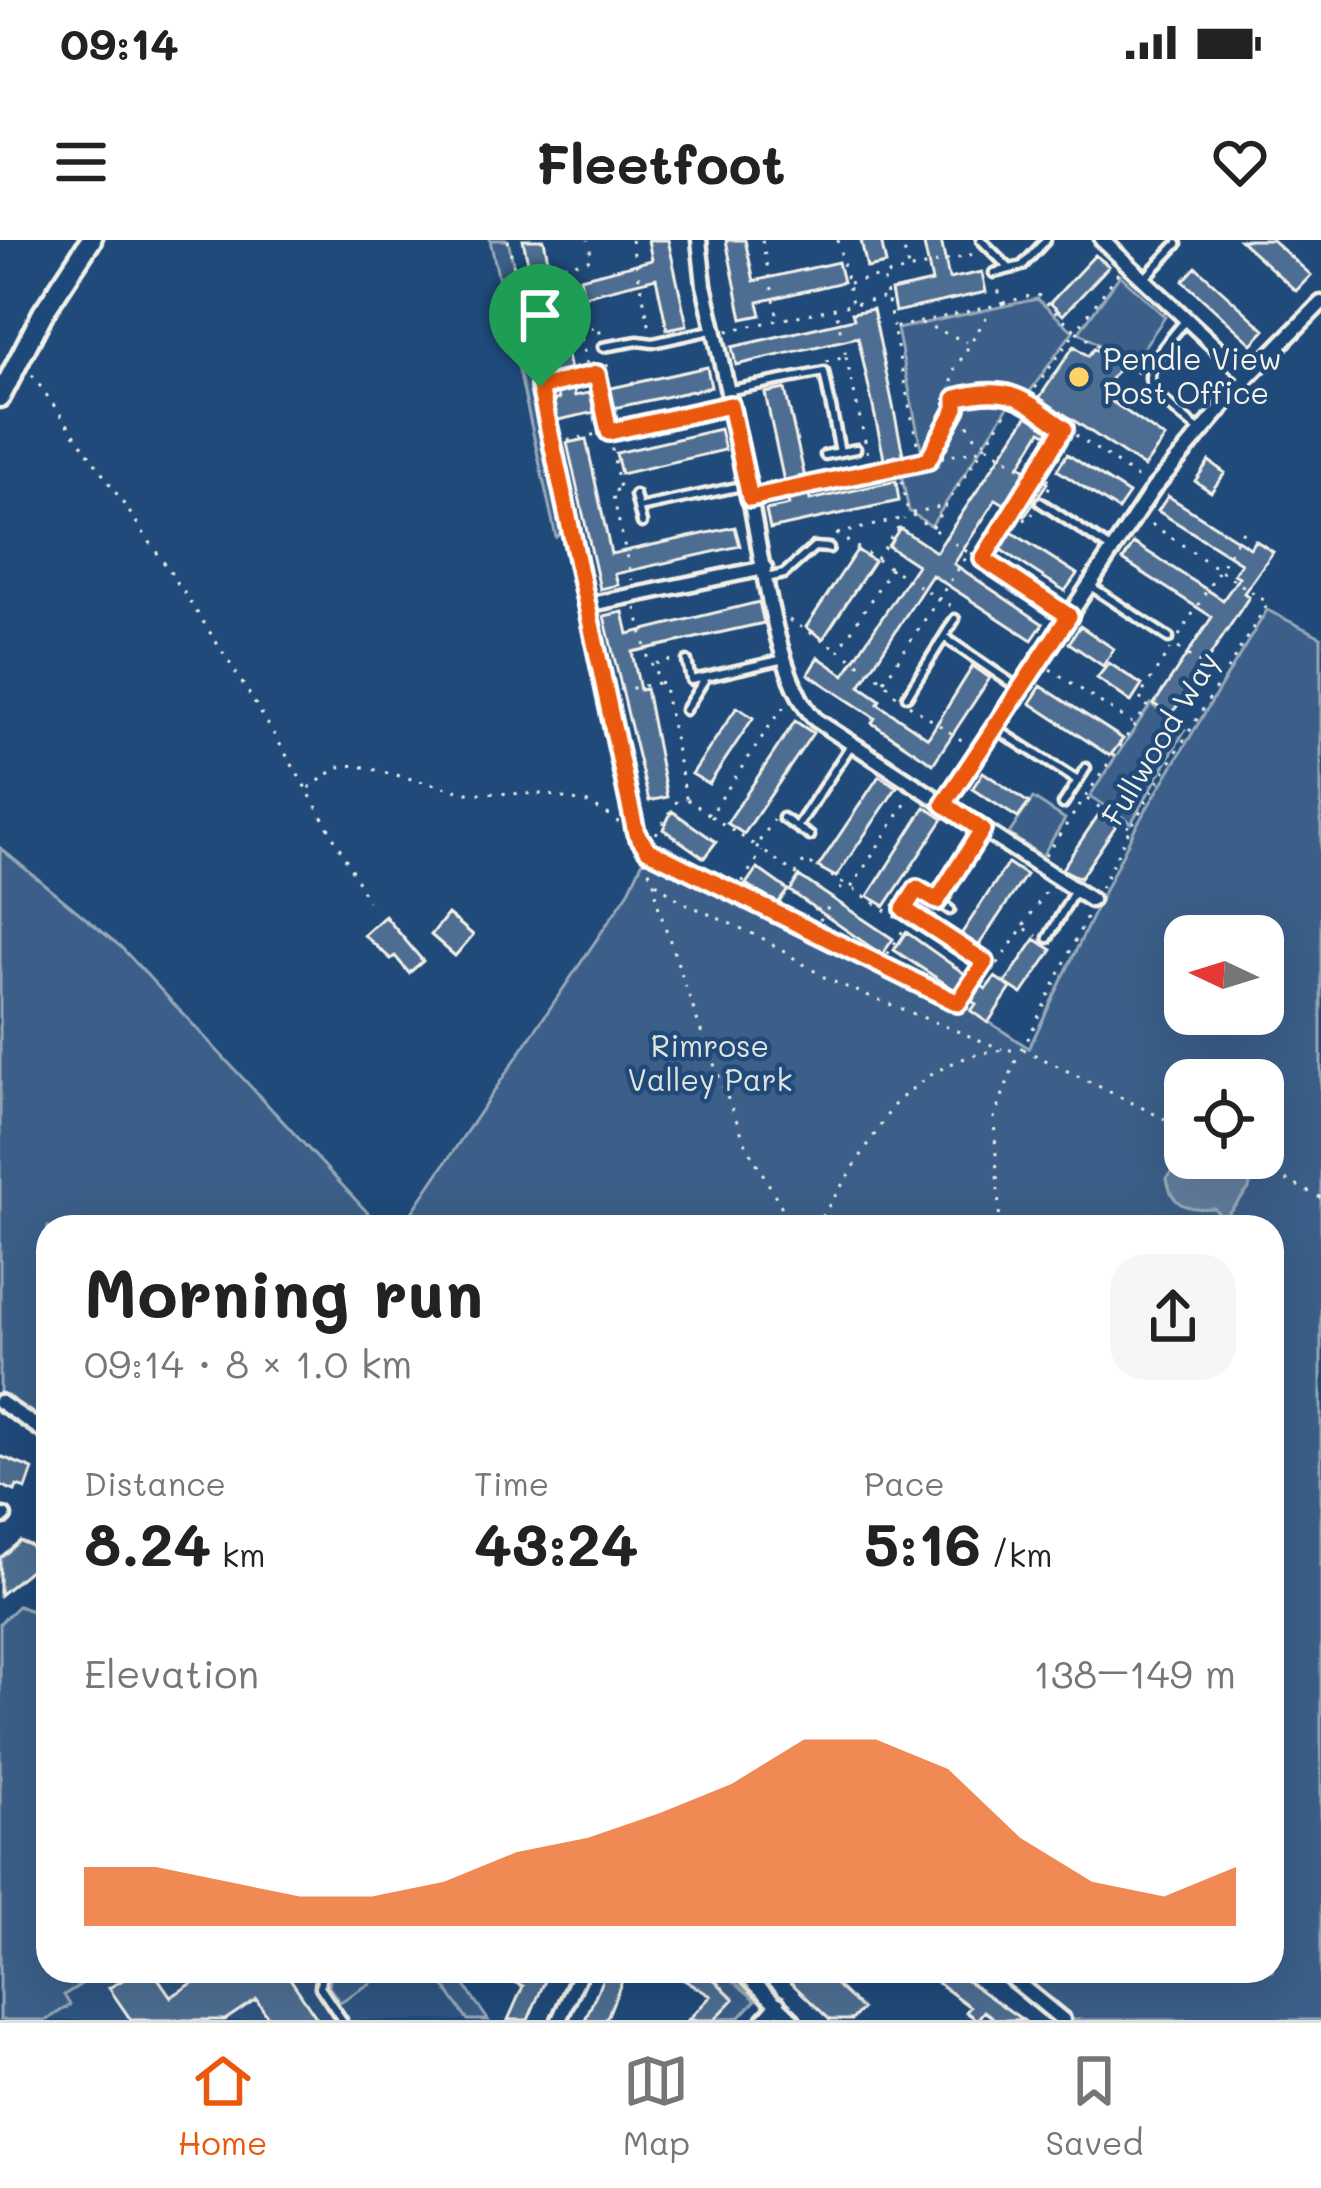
<!DOCTYPE html>
<meta charset="utf-8">
<style>
body{margin:0;font-family:Mali,sans-serif;background:#f6f6f6;color:#222;height:100vh;display:flex;flex-direction:column;font-size:45px;white-space:nowrap}
*{box-sizing:border-box;margin:0}
p{font-size:39px;color:#767676}
.icon{flex:none;width:66px;height:66px;fill:none;stroke:currentColor;stroke-width:2;stroke-linecap:round;stroke-linejoin:round}
.map{position:relative;flex:1;overflow:hidden}
.panel{position:absolute;left:36px;top:975px;width:1248px;height:768px;display:flex;flex-direction:column;background:#fff;border-radius:36px;box-shadow:0 12px 48px #0002}
.panel>*{flex:none}
.needle{width:78px;rotate:274deg}
.controls{position:absolute;left:1164px;top:675px;display:grid;gap:24px}
.controls a{display:grid;place-items:center;width:120px;height:120px;border-radius:24px;background:#fff;box-shadow:0 12px 48px #0002;font-size:60px}
.pin{position:absolute;display:grid;place-items:center;width:102px;height:102px;color:#fff;margin:-123px -51px;border-radius:50% 50% 50% 0;rotate:-45deg;box-shadow:0 0 12px #0007}
.pin .icon{rotate:45deg}
.round{display:grid;place-items:center;flex:none;width:126px;height:126px;border-radius:36px;background:#f6f6f6}
.overview{display:flex;align-items:center;justify-content:space-between;height:204px;padding:0 48px}
h1{font-size:66px;font-weight:800;line-height:90px}
.figures{display:grid;grid-template-columns:repeat(3,1fr);gap:18px;height:204px;padding:12px 48px}
.figures div{display:grid;align-content:center}
.figures b{font-size:60px;font-weight:800}
.figures small{font-size:33px;font-weight:400}
.figures p{font-size:33px}
.chart{height:336px;padding:24px 48px}
.chart p{display:flex;justify-content:space-between}
.chart svg{width:100%;height:216px;margin-top:12px;fill:#ea580c;opacity:.7}
.status{display:flex;justify-content:space-between;align-items:center;height:84px;padding:0 60px;background:#fff;direction:ltr}
.status svg{height:33px;fill:currentColor}
header{display:flex;justify-content:space-between;align-items:center;height:156px;padding:0 48px;background:#fff;font-size:54px;font-weight:800}
.dock{display:flex;justify-content:space-around;align-items:center;height:168px;border-top:3px solid #e0e0e0;background:#fff;font-size:33px;color:#767676}
.dock a{display:grid;justify-items:center;gap:6px}
.dock .active{color:#ea580c}
.map>svg:first-child{display:block}
</style>
<div class="status"><b>09:14</b><svg viewBox="0 0 49 12"><path d="M0 12V9h3v3zM5 12V6h3v6zM10 12V3h3v9zM15 12V0h3v12zM26 1h20v11H26zM47 4h2v5h-2z"/></svg></div>
<header><svg class="icon" aria-label="menu" viewBox="0 0 24 24"><path d="M4 6h16M4 12h16M4 18h16"/></svg>Fleetfoot<svg class="icon" aria-label="heart" viewBox="0 0 24 24"><path d="M12 20l-8-8c-3-5 5-10 8-4 3-6 11-1 8 4z"/></svg></header>
<div class="map">
<svg width="1321" height="1780" viewBox="0 0 1321 1780">
<rect width="100%" height="100%" fill="#1f4a7a"/>
<filter id="ink" filterUnits="userSpaceOnUse"><feTurbulence type="fractalNoise" baseFrequency=".00833" numOctaves="2"/><feDisplacementMap in="SourceGraphic" scale="24" xChannelSelector="R" yChannelSelector="G"/><feConvolveMatrix kernelMatrix="1 2 1 2 8 2 1 2 1" color-interpolation-filters="sRGB"/></filter>
<g filter="url(#ink)">
<path fill="#2d5581" d="M 18,1366 L 37,1373 L 48,1390 L 48,1731 L 455,1731 L 488,1780 L 0,1780 L 0,1383 Z"/>
<path fill="#3a5f88" stroke="#97a8b8" stroke-width="3" fill-rule="evenodd" d="M 490,0 L 508,0 L 570,286 L 556,297 Z
M 1120,35 L 1165,77 L 1131,125 L 1079,92 Z
M 1037,59 L 1073,91 L 1026,157 L 1013,159 L 931,286 L 909,271 L 900,228 L 924,223 L 897,89 Z
M 1267,370 L 1321,397 L 1321,1780 L 1071,1780 L 1011,1731 L 1272,1731 L 1272,987 L 402,987 L 628,653 L 647,612 L 878,729 L 961,764 L 1029,808 L 1135,588 ZM 1185,696 L 1263,696 L 1263,774 L 1185,774 ZM 1185,840 L 1263,840 L 1263,918 L 1185,918 Z
M 1151,464 L 1185,490 L 1131,583 L 1090,556 Z
M 1033,558 L 1065,579 L 1042,616 L 1009,594 Z
M 0,608 L 121,707 L 381,987 L 48,987 L 48,1200 L 0,1164 Z
M 18,1366 L 37,1373 L 48,1390 L 48,1731 L 102,1731 L 64,1755 L 70,1765 L 46,1780 L 0,1780 L 0,1383 Z
M 331,1731 L 390,1731 L 340,1762 L 329,1747 Z
M 434,1731 L 455,1731 L 488,1780 L 468,1780 Z
M 713,1731 L 721,1731 L 756,1760 L 740,1777 L 714,1780 L 734,1758 L 711,1737 Z"/>
<path fill="#627e9d" stroke="#9cacbb" stroke-width="3" d="M 1184,890 L 1185,918 L 1220,918 L 1232,928 L 1253,930 L 1249,949 L 1223,979 L 1214,968 C 1188,970 1171,967 1167,938 L 1176,927 L 1170,906 L 1175,893 Z"/>
<path fill="#4d6e92" stroke="#f4f1e8" stroke-width="3" d="M 523,0 L 544,0 L 556,60 L 576,55 L 581,76 L 560,81 L 575,156 L 707,127 L 711,147 L 549,182 L 545,163 L 559,159 L 540,85 L 530,87 L 524,67 L 537,64 Z
M 648,0 L 668,0 L 687,85 L 667,89 L 656,38 L 584,56 L 580,38 L 652,20 Z
M 726,0 L 745,0 L 754,41 L 838,22 L 843,42 L 758,62 L 761,75 L 742,79 Z
M 861,0 L 881,0 L 886,24 L 867,28 Z
M 923,0 L 941,0 L 949,39 L 982,32 L 986,52 L 895,72 L 891,51 L 932,42 Z
M 1240,0 L 1272,0 L 1311,35 L 1296,51 Z
M 1095,15 L 1109,26 L 1063,75 L 1050,63 Z
M 1196,27 L 1265,90 L 1252,104 L 1183,41 Z
M 873,69 L 904,219 L 885,223 L 858,97 L 736,125 L 732,107 L 854,79 L 852,73 Z
M 1074,106 L 1088,116 L 1094,108 L 1120,126 L 1101,154 L 1165,198 L 1144,227 L 1061,172 L 1047,194 L 1041,191 L 1020,225 L 1047,243 L 1025,276 L 996,259 L 980,284 L 954,324 L 1043,384 L 1032,400 L 932,335 L 860,446 L 880,460 L 878,464 L 928,498 L 973,426 L 990,438 L 933,524 L 872,483 L 875,478 L 808,434 L 818,417 L 844,435 L 917,325 L 888,306 L 900,288 L 936,312 Z
M 785,149 L 810,260 L 896,241 L 899,261 L 770,289 L 766,270 L 789,265 L 765,153 Z
M 720,189 L 725,210 L 621,234 L 616,213 Z
M 586,199 L 611,314 L 735,287 L 740,306 L 615,334 L 618,345 L 600,349 L 567,203 Z
M 1067,214 L 1129,254 L 1118,270 L 1057,230 Z
M 1209,221 L 1225,233 L 1211,252 L 1195,241 Z
M 1168,256 L 1250,308 L 1255,300 L 1273,312 L 1244,353 L 1249,357 L 1171,475 L 1154,464 L 1212,377 L 1123,320 L 1134,303 L 1223,360 L 1239,337 L 1234,334 L 1241,323 L 1158,271 Z
M 1010,291 L 1077,334 L 1065,351 L 998,308 Z
M 857,310 L 874,321 L 823,399 L 806,387 Z
M 759,362 L 764,383 L 632,412 L 640,450 L 646,449 L 667,557 L 649,561 L 604,376 L 623,372 L 628,394 Z
M 1080,386 L 1114,409 L 1103,426 L 1069,403 Z
M 1109,423 L 1142,445 L 1131,462 L 1097,438 Z
M 1041,446 L 1123,499 L 1110,516 L 1030,463 Z
M 737,467 L 753,478 L 709,544 L 692,534 Z
M 795,481 L 813,493 L 744,594 L 727,583 Z
M 983,532 L 1029,563 L 1018,578 L 972,549 Z
M 879,536 L 897,547 L 836,637 L 818,627 Z
M 925,567 L 943,579 L 885,666 L 868,656 Z
M 672,571 L 716,602 L 704,618 L 663,589 Z
M 1099,574 L 1117,584 L 1080,638 L 1062,629 Z
M 1008,623 L 1026,635 L 975,711 L 958,699 Z
M 757,628 L 788,650 L 777,665 L 746,644 Z
M 799,636 L 893,699 L 882,715 L 790,651 Z
M 448,674 L 473,695 L 455,716 L 431,695 Z
M 385,676 L 423,721 L 409,733 L 395,716 L 391,719 L 364,695 Z
M 906,692 L 986,749 L 995,737 L 1011,748 L 988,783 L 971,771 L 976,764 L 894,710 Z
M 1035,699 L 1052,710 L 1022,754 L 1005,743 Z
M 0,1216 L 33,1229 L 26,1249 L 17,1246 L 15,1251 L 0,1245 Z
M 20,1301 L 30,1305 L 42,1320 L 0,1355 L 0,1318 Z
M 138,1731 L 153,1731 L 171,1757 L 211,1731 L 285,1731 L 318,1780 L 270,1780 L 256,1759 L 225,1780 L 131,1780 L 109,1748 Z
M 489,1731 L 536,1731 L 547,1736 L 528,1780 L 508,1780 L 523,1746 Z
M 606,1731 L 626,1731 L 606,1780 L 585,1780 Z
M 669,1731 L 714,1731 L 711,1737 L 734,1759 L 714,1780 L 688,1780 L 711,1756 Z
M 779,1731 L 821,1731 L 862,1769 L 852,1780 L 830,1780 Z
M 922,1731 L 953,1731 L 1023,1780 L 996,1780 L 984,1771 L 977,1780 L 966,1772 L 970,1767 Z"/>
<g fill="none" stroke-linecap="round" stroke-linejoin="round">
<g stroke="#f4f1e8" stroke-width="15">
<path id="lane" d="M 981,0 L 1010,29
M 994,33 L 1022,26 L 1046,0
M 1144,39 L 1177,4
M 1185,81 C 1131,144 1142,143 1201,192
M 603,107 L 638,101 L 653,103 L 711,90
M 731,150 L 824,132 L 840,212
M 825,215 L 856,209
M 635,255 L 642,283
M 1040,262 L 1112,310
M 639,268 L 746,245
M 767,338 L 784,334 L 814,307 L 829,308
M 1092,347 L 1169,398
M 944,397 L 1017,447
M 706,437 L 784,419
M 907,456 L 955,379
M 685,470 L 706,437 L 691,440 L 687,421
M 995,488 L 1078,541
M 1063,564 L 1086,528
M 783,578 L 810,596
M 797,587 L 851,505
M 923,652 L 950,670
M 937,661 L 982,590
M 1048,698 L 1075,650
M 322,1731 L 320,1747 L 342,1780"/>
</g>
<g stroke="#f4f1e8" stroke-width="21">
<path id="street" d="M 699,0 L 704,45 C 720,114 735,183 749,253 C 761,310 776,441 816,480 L 1091,660
M 1102,0 L 1248,137
M 587,365 L 765,328
M 944,564 L 1153,249 L 1248,137 L 1321,63
M 0,1162 L 48,1194
M 0,1276 L 4,1276
M 742,1731 L 793,1780
M 1003,1731 L 1063,1780
M 559,1780 L 581,1731
M 764,1780 L 778,1764"/>
</g>
<g stroke="#f4f1e8" stroke-width="27">
<path id="secondary" d="M 0,157 L 43,73 L 91,0"/>
</g>
<path stroke="#f4f1e8" stroke-width="3" stroke-dasharray="3 9" stroke-linecap="butt" d="M 508,0 L 583,350
M 631,0 L 650,89
M 762,0 L 778,79
M 838,0 L 852,63
M 902,0 L 908,28
M 1118,33 L 1076,91 L 1138,133
M 849,43 L 881,36
M 521,49 L 568,38 L 565,25 L 592,19 L 588,0
M 887,55 L 883,36 L 978,13
M 1003,63 L 1037,54 L 1076,91 L 1026,161
M 921,83 L 967,102
M 727,91 L 887,57 L 893,87
M 532,101 L 599,87 L 601,98
M 846,117 L 866,205
M 826,122 L 846,117 L 836,70
M 600,133 L 608,131 L 606,120
M 32,135 C 154,303 272,477 368,661
M 589,135 L 597,134 L 620,249 L 624,248
M 541,146 L 589,135 L 580,93
M 956,158 L 994,151 L 1017,155
M 986,201 L 978,200 C 963,181 956,159 951,136 L 991,69
M 556,203 L 716,168
M 987,206 L 1033,236 L 1013,268
M 867,210 L 871,230
M 929,220 L 983,209
M 922,221 L 928,220 L 957,165
M 899,230 L 908,272 L 931,288 L 1018,155 L 1142,241
M 1036,231 L 1063,189
M 1036,232 L 1052,243 L 1045,254
M 618,250 L 612,251 L 632,340
M 764,255 L 921,222 L 893,88 L 1002,64 L 997,44
M 912,273 L 944,266
M 836,294 L 951,366
M 837,294 L 904,278
M 971,313 L 983,319 L 1011,271 L 1028,281 L 1033,273
M 876,319 L 904,279
M 984,320 L 1056,368
M 891,328 L 839,410 L 884,441 L 897,457
M 636,368 L 649,425 L 653,424
M 589,377 L 636,593 L 648,610 L 958,763 L 985,722
M 789,380 L 838,409
M 1179,396 L 1243,291
M 1178,408 L 1219,437
M 1050,429 L 1132,483
M 884,441 L 969,313 L 933,289
M 608,453 L 658,443 L 654,424 L 675,419
M 909,465 L 966,503
M 309,548 L 338,527 L 356,525 L 467,553 L 544,554 L 588,563 L 615,578 L 642,615 L 654,642 L 659,669 L 702,794 L 746,904 L 793,987
M 687,559 L 710,575 L 781,469 L 790,466
M 1087,559 L 1129,587
M 711,576 L 756,606 L 774,580
M 756,606 L 796,634 L 805,620 L 851,648 L 909,558
M 643,614 L 679,558 L 686,557 L 663,442 L 658,443
M 1045,616 L 1149,464 L 1139,458 L 1170,409
M 656,643 L 682,662 L 762,698 L 829,740 L 1002,809
M 1101,648 L 1130,588 L 1268,363 L 1147,281
M 854,649 L 898,679 L 903,671
M 736,652 L 762,611
M 913,654 L 904,669 L 994,729 L 1023,687 L 1037,696
M 1024,685 L 1048,648
M 813,690 L 844,644
M 881,724 L 912,677
M 1023,809 L 1185,889
M 1243,918 L 1321,958
M 815,987 L 893,866 C 929,831 968,808 1020,810 L 1026,803 L 1089,672
M 1000,987 L 994,878 L 1019,812"/>
<use href="#lane" stroke="#1f4a7a" stroke-width="6"/>
<use href="#street" stroke="#1f4a7a" stroke-width="12"/>
<use href="#secondary" stroke="#1f4a7a" stroke-width="18"/>
</g>
</g>
<g fill="none" stroke-linecap="round" stroke-linejoin="round" filter="url(#ink)">
<g stroke="#fff" stroke-width="24">
<path id="route" d="M 597,134 L 609,192 L 730,165 L 750,258 L 928,220 L 956,168 L 956,158 C 1010,144 1022,158 1064,188 L 983,319 L 1069,376 L 944,564 L 982,590 L 937,661 L 917,649 L 904,669 L 985,722 L 958,763 L 648,610 L 636,593 L 540,147 Z"/>
</g>
<use href="#route" stroke="#ea580c" stroke-width="15"/>
</g>
<circle fill="#ffd166" stroke="#1f4a7a" stroke-width="4.5" cx="1079" cy="137" r="12"/>
<g text-anchor="middle" stroke-width="9" stroke-linejoin="round" paint-order="stroke">
<g font-size="30" fill="#f4f1e8" stroke="#1f4a7a" text-anchor="start">
<text x="1103" y="130">Pendle View<tspan x="1103" dy="34">Post Office</tspan></text>
</g>
<g font-size="30" fill="#f4f1e8" stroke="#1f4a7a">
<text transform="translate(1161 499) rotate(-59)" y="10">Fullwood Way</text>
</g>
<g font-size="30" fill="#e1e2de" stroke="#1f4a7a">
<text x="710" y="817">Rimrose<tspan x="710" dy="34">Valley Park</tspan></text>
</g>
</g>
</svg>
<div class="controls">
<a><svg class="needle" viewBox="-14 -14 28 28"><path d="M0-13l5 13h-10z" fill="#e53935"/><path d="M0 13l5-13h-10z" fill="#767676"/></svg></a>
<a><svg class="icon" aria-label="locate" viewBox="0 0 24 24"><circle cx="12" cy="12" r="6"/><path d="M12 2v4M12 18v4M2 12h4M18 12h4"/></svg></a>
</div>
<div class="pin" style="left:540px;top:147px;background:#1e9e55"><svg class="icon" aria-label="arrive" viewBox="0 0 24 24"><path d="M6 21V4h12l-3 4 3 4H6"/></svg></div>
<section class="panel">
<div class="overview"><div><h1>Morning run</h1><p>09:14 · 8 × 1.0 km</p></div><a class="round"><svg class="icon" aria-label="share" viewBox="0 0 24 24"><path d="M12 15V3M7 8l5-5 5 5M5 13v7h14v-7"/></svg></a></div>
<div class="figures">
<div><p>Distance</p><b>8.24<small> km</small></b></div>
<div><p>Time</p><b>43:24</b></div>
<div><p>Pace</p><b>5:16<small> /km</small></b></div>
</div>
<div class="chart"><p><span>Elevation</span>138–149 m</p>
<svg viewBox="0 0 160 44" preserveAspectRatio="none"><path d="M0 44V32L10 32L20 35L30 38L40 38L50 35L60 29L70 26L80 21L90 15L100 6L110 6L120 12L130 26L140 35L150 38L160 32V44z"/></svg>
</div>
</section>
</div>
<nav class="dock">
<a class="active"><svg class="icon" aria-label="home" viewBox="0 0 24 24"><path d="M3 11l9-7 9 7M6 9v11h12V9"/></svg>Home</a>
<a><svg class="icon" aria-label="map" viewBox="0 0 24 24"><path d="M3 6l6-2 6 2 6-2v14l-6 2-6-2-6 2zM9 4v14M15 6v14"/></svg>Map</a>
<a><svg class="icon" aria-label="saved" viewBox="0 0 24 24"><path d="M7 4h10v16l-5-4-5 4z"/></svg>Saved</a>
</nav>
